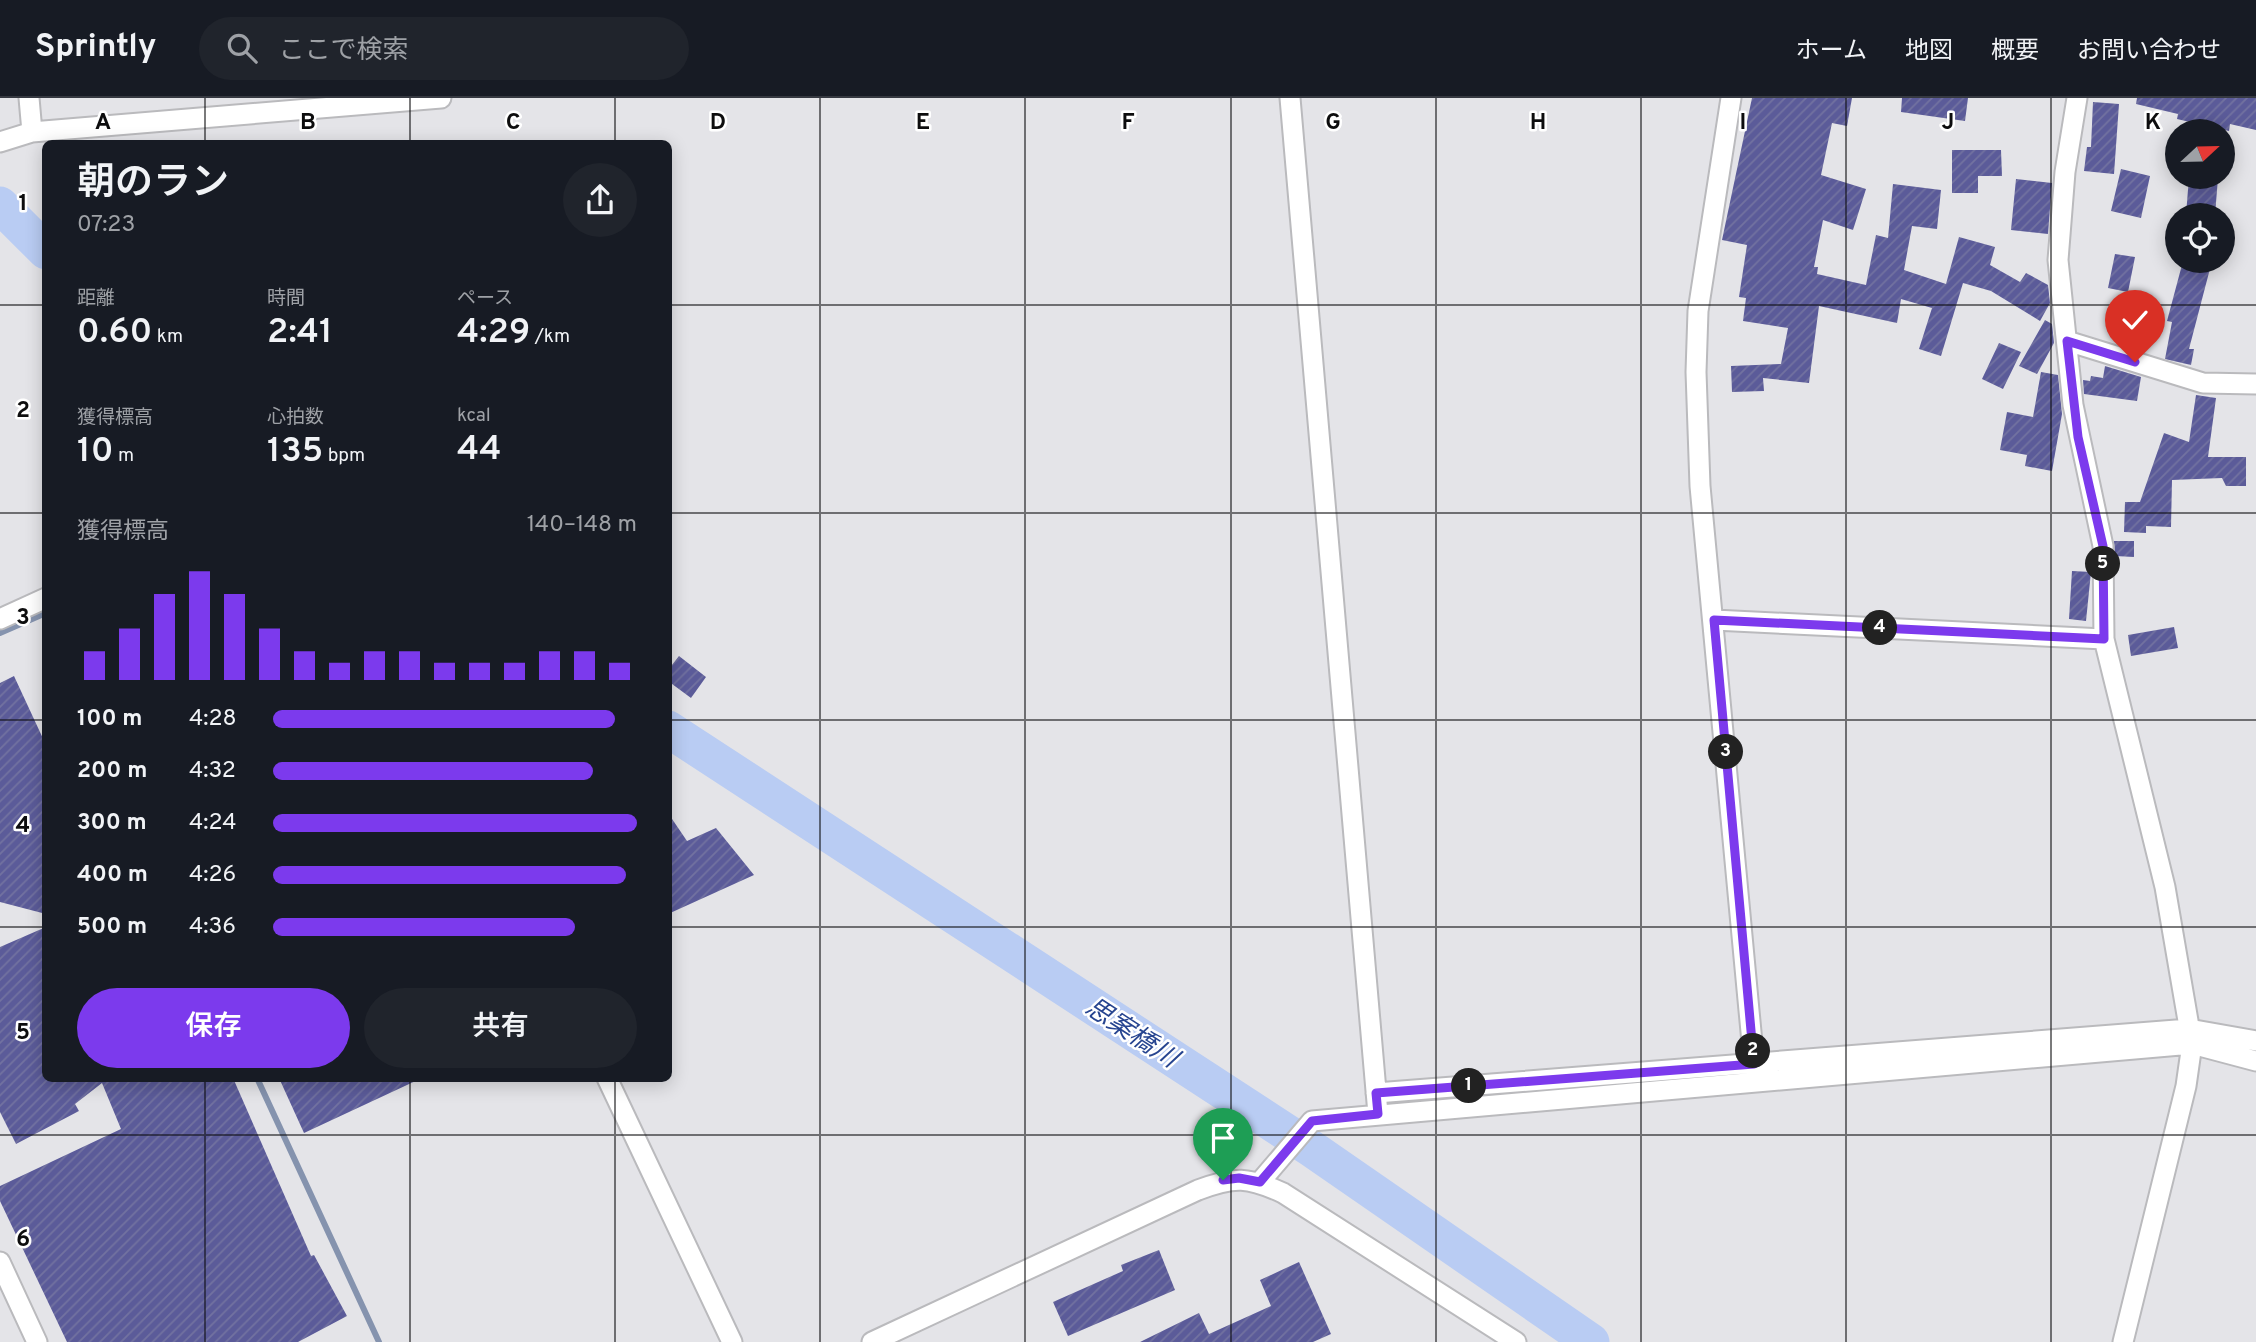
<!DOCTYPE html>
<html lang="ja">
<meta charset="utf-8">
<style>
body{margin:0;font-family:Overpass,"Noto Sans JP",sans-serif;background:#20242c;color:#f1f3f6;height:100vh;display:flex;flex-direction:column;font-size:26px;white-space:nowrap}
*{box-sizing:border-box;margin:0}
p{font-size:23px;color:#9ea1a6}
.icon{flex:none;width:38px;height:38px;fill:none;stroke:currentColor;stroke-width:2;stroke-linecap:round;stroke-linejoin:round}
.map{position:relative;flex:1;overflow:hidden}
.details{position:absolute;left:42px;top:42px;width:630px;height:942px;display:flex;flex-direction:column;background:#171b24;border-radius:10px;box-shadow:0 4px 18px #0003}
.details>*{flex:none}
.needle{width:46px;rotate:68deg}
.controls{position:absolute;left:2165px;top:21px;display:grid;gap:14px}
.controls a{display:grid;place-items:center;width:70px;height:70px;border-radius:50%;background:#171b24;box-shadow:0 4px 18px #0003;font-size:35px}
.pin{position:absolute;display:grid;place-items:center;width:60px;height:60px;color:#fff;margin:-72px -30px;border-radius:50% 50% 50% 0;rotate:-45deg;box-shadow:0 0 7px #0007}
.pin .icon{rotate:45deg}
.km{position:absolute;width:35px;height:35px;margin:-18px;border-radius:50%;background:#222;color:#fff;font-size:19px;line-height:35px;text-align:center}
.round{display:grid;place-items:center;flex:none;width:74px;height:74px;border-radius:37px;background:#20242c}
.head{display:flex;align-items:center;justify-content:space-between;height:119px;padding:0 35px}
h1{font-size:38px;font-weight:600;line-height:52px}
.figures{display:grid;grid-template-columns:repeat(3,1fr);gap:10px;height:119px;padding:7px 35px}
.figures div{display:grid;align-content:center}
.figures b{font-size:35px;font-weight:600}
.figures small{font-size:19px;font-weight:400}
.figures p{font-size:19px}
.chart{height:196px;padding:14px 35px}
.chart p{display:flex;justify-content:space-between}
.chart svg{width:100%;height:126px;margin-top:7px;stroke:#7c3aed;stroke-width:6}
.cta{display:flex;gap:14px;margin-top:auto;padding:14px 35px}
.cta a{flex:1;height:80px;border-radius:42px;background:#7c3aed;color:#fff;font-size:28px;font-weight:600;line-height:80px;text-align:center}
.cta a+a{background:#20242c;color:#f1f3f6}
ul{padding:0 35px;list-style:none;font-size:23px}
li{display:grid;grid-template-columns:112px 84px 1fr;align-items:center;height:52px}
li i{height:18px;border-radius:9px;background:#7c3aed}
header{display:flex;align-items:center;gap:42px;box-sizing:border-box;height:98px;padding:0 35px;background:#171b24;border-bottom:2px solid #363941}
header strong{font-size:33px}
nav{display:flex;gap:38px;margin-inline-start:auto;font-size:24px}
.search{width:490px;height:63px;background:#20242c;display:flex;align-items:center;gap:18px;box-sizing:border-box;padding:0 24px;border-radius:38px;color:#9ea1a6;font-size:26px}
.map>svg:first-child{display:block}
</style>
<header>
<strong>Sprintly</strong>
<div class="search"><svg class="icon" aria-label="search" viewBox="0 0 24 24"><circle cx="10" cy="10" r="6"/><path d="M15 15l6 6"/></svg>ここで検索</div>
<nav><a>ホーム</a><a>地図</a><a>概要</a><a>お問い合わせ</a></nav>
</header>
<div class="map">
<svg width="2256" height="1244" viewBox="0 0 2256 1244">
<defs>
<pattern id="building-hatch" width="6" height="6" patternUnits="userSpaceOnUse" patternTransform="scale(1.75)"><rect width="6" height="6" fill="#5b5b99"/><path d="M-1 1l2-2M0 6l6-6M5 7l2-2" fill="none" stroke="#7272a0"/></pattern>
</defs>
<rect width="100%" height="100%" fill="#e4e4e8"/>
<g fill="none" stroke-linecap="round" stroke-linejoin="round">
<path stroke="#8593ae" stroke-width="6" d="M 0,535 L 46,515
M 257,980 L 379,1244"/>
<path stroke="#b9ccf3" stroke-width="37" d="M 0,107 L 46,153
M 668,631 L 1312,1051 L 1591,1244"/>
</g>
<path fill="url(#building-hatch)" d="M 1752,0 L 1852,0 L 1847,28 L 1832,25 L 1821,77 L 1866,91 L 1853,132 L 1823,122 L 1814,169 L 1818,169 L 1817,176 L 1866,187 L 1876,137 L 1888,140 L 1893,86 L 1941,92 L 1937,131 L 1912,128 L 1904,172 L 1946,186 L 1959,139 L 1995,149 L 1990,167 L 2020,184 L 2026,175 L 2048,187 L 2050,205 L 2040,223 L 1991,193 L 1963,185 L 1941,258 L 1919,251 L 1932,210 L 1901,201 L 1897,225 L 1819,208 L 1809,285 L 1763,280 L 1764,293 L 1732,294 L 1731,268 L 1781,266 L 1788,230 L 1743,223 L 1746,200 L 1739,199 L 1747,147 L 1722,142 Z
M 1902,0 L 1968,0 L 1965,23 L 1901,14 Z
M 2137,0 L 2256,0 L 2256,32 L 2230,26 L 2229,33 L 2177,21 L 2178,16 L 2136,6 Z
M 2093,4 L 2119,6 L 2114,76 L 2084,73 L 2087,49 L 2091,49 Z
M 1952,52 L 2001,52 L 2002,78 L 1978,78 L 1978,95 L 1952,95 Z
M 2121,71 L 2150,78 L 2141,120 L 2111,113 Z
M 2189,79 L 2218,80 L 2215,117 L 2186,117 Z
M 2016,81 L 2052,85 L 2048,136 L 2011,132 Z
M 2115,156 L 2135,159 L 2128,194 L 2108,190 Z
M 2183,163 L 2212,163 L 2189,251 L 2194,251 L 2191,267 L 2165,261 L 2172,224 L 2167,223 Z
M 2045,222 L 2052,226 L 2054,245 L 2037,276 L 2019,268 Z
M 1999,245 L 2021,254 L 2003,291 L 1982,281 Z
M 2105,268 L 2141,279 L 2137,303 L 2084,296 L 2083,282 L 2090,283 L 2091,278 L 2103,280 Z
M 2041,274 L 2058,277 L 2062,316 L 2052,373 L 2025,368 L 2027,357 L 2000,352 L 2007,314 L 2033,319 Z
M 2196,297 L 2216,300 L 2208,359 L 2246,359 L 2246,388 L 2226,388 L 2222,380 L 2172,382 L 2171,429 L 2146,428 L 2146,435 L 2124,434 L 2125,404 L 2140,404 L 2164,335 L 2189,344 Z
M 2114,443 L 2134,443 L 2134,459 L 2115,458 Z
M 2072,473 L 2091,474 L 2086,523 L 2069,521 Z
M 2174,529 L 2178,550 L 2131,558 L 2128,537 Z
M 679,558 L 706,579 L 691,600 L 668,583 L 668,572 Z
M 14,578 L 46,647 L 46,816 L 0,804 L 0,585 Z
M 668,715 L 687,743 L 716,730 L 754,777 L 668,816 Z
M 46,829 L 46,980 L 233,980 L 311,1158 L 314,1157 L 347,1218 L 298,1244 L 67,1244 L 0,1103 L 0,1088 L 121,1031 L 102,985 L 75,1006 L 79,1013 L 16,1046 L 0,1014 L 0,849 Z
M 279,980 L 422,980 L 304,1035 Z
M 1159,1152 L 1175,1192 L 1068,1238 L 1053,1204 L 1123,1173 L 1121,1167 Z
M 1299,1164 L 1331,1236 L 1313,1244 L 1140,1244 L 1199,1215 L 1209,1236 L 1271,1208 L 1260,1182 Z"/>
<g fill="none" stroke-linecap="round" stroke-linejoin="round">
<g stroke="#bababd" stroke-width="23">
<path id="minor" d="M 29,0 L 32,34
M 1290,0 L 1378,1016
M 1731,0 L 1698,213 L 1696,274 L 1700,388 L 1754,966
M 2077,0 L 2065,74 L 2058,162 L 2073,307 L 2103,448 L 2104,541 L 2165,789 L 2192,946 L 2186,988 L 2123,1244
M 0,44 L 32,34 L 441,0
M 2067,243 L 2203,285 L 2256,286
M 0,521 L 46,500
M 1714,522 L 2104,541
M 607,980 L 732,1244
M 1376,995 L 2189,931 L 2256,943
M 1260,1084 L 1312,1023 L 2192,946 L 2256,963
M 0,1164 L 37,1244
M 872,1244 L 1198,1092 C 1235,1078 1248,1079 1283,1095 L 1516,1244"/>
</g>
<use href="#minor" stroke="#fff" stroke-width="19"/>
</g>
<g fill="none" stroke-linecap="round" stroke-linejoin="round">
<g stroke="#fff" stroke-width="14">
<path id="route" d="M 1223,1082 L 1239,1080 L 1260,1084 L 1312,1023 L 1378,1016 L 1376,995 L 1754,966 L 1714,522 L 2104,541 L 2103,448 L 2078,339 L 2067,243 L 2135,264"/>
</g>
<use href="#route" stroke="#7c3aed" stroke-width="9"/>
</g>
<path fill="none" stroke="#0d0d0e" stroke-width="2" stroke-opacity="0.55" d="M 205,0 L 205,46M 410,0 L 410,46M 615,0 L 615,46M 820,0 L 820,1244M 1025,0 L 1025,1244M 1231,0 L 1231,1244M 1436,0 L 1436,1244M 1641,0 L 1641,1244M 1846,0 L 1846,1244M 2051,0 L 2051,1244M 0,207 L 46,207M 668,207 L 2256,207M 0,415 L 46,415M 668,415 L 2256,415M 0,622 L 46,622M 668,622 L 2256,622M 0,829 L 46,829M 668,829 L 2256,829M 205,980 L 205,1244M 410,980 L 410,1244M 615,980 L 615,1244M 0,1037 L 2256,1037"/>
<g text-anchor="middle" stroke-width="5" stroke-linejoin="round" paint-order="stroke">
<g font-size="26" font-style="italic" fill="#274590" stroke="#fff">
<text transform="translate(1132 934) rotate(33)" y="9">思案橋川</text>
</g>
</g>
<g font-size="23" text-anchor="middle" font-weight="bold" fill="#0d0d0e" stroke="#fff" stroke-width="5" stroke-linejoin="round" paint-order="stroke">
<text x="103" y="31">A</text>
<text x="308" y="31">B</text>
<text x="513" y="31">C</text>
<text x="718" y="31">D</text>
<text x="923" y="31">E</text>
<text x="1128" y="31">F</text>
<text x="1333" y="31">G</text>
<text x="1538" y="31">H</text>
<text x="1743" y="31">I</text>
<text x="1948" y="31">J</text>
<text x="2153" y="31">K</text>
<text x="23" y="112">1</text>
<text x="23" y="319">2</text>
<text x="23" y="526">3</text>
<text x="23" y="734">4</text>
<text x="23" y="941">5</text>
<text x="23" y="1148">6</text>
</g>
</svg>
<div class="controls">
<a><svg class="needle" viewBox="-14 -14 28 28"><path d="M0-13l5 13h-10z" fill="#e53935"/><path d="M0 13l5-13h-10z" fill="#9ea1a6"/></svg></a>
<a><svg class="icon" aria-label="locate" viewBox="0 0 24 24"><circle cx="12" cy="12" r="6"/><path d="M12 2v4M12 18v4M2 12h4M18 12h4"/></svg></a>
</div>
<div class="pin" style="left:1223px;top:1082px;background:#1e9e55"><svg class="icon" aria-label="arrive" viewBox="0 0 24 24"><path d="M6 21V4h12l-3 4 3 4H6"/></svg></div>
<div class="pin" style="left:2135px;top:264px;background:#d93025"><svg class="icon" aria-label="check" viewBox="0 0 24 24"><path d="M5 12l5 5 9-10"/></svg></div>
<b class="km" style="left:1469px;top:988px">1</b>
<b class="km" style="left:1753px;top:953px">2</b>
<b class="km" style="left:1726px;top:654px">3</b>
<b class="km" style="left:1880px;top:530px">4</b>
<b class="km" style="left:2103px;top:466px">5</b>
<section class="details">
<div class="head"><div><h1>朝のラン</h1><p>07:23</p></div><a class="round"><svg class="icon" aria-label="share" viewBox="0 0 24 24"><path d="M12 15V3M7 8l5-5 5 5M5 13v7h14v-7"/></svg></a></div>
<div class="figures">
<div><p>距離</p><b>0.60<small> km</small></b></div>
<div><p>時間</p><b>2:41</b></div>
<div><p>ペース</p><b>4:29<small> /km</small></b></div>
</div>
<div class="figures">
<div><p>獲得標高</p><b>10<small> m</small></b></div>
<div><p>心拍数</p><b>135<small> bpm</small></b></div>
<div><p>kcal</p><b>44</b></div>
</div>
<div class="chart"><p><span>獲得標高</span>140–148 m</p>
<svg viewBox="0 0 160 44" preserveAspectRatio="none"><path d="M5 44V34M15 44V26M25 44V14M35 44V6M45 44V14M55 44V26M65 44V34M75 44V38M85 44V34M95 44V34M105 44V38M115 44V38M125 44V38M135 44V34M145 44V34M155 44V38"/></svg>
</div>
<ul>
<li><b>100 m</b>4:28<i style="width:94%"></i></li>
<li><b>200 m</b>4:32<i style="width:88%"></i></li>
<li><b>300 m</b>4:24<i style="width:100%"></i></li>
<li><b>400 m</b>4:26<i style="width:97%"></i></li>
<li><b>500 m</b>4:36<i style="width:83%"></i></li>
</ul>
<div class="cta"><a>保存</a><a>共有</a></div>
</section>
</div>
